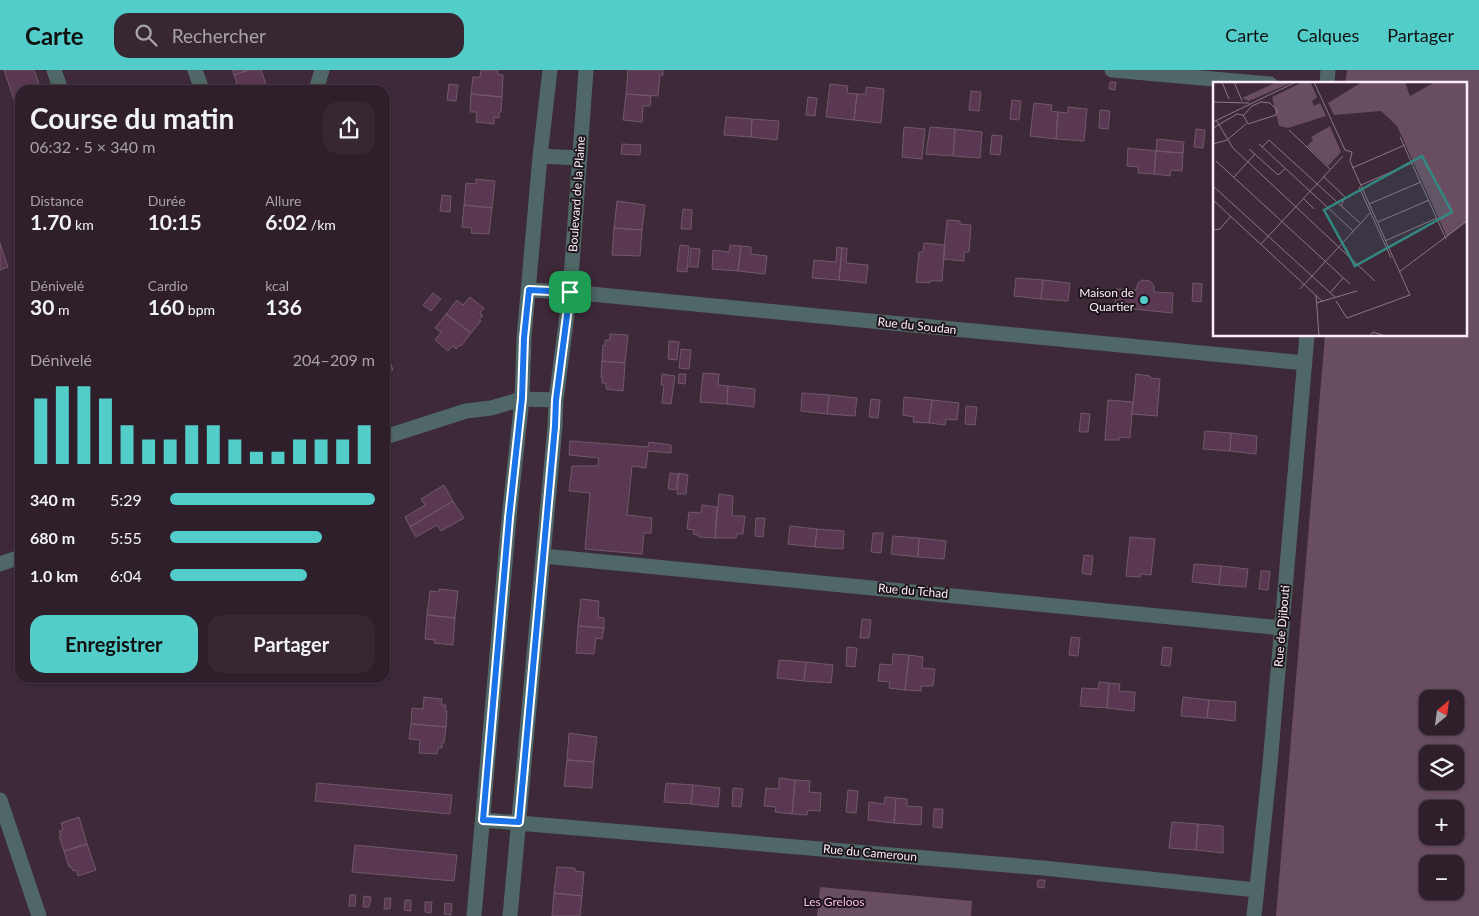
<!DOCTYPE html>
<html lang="fr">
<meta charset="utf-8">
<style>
body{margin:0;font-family:Lato,sans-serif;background:#362733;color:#f1f3f6;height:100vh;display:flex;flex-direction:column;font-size:19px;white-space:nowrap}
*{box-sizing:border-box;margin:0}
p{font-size:16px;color:#a7a2a9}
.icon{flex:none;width:28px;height:28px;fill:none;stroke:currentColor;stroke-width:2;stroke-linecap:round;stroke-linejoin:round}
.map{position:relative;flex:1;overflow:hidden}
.drawer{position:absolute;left:15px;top:15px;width:375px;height:598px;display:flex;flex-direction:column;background:#2e1f2b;border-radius:15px;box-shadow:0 1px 4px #0004,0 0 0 1px #493d47}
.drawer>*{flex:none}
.needle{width:32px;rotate:29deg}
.tools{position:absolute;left:1419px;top:620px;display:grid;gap:10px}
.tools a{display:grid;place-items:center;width:45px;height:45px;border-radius:10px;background:#2e1f2b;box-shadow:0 1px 4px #0004,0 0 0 1px #493d47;font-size:25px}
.pin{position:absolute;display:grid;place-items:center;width:42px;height:42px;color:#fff;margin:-21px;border-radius:10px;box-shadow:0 2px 8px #0006}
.round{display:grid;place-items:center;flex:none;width:52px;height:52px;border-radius:15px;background:#362733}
.overview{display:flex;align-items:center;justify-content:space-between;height:85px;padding:0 15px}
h1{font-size:28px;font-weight:700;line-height:38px}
.figures{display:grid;grid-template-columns:repeat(3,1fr);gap:8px;height:85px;padding:5px 15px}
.figures div{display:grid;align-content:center}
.figures b{font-size:21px;font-weight:700}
.figures small{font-size:14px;font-weight:400}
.figures p{font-size:14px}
.chart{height:140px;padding:10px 15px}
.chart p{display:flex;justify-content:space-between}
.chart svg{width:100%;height:90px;margin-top:5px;stroke:#53cdca;stroke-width:6}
.action{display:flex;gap:10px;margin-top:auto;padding:10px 15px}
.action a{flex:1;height:58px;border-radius:15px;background:#53cdca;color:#111;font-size:20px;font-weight:700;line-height:58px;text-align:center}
.action a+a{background:#362733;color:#f1f3f6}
ul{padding:0 15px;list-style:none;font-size:16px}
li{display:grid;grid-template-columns:80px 60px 1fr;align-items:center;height:38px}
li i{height:12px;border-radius:6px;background:#53cdca}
header{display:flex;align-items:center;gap:30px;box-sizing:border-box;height:70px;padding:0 25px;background:#53cdca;color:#111}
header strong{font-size:24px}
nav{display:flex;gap:28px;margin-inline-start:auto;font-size:18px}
.search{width:350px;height:45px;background:#362733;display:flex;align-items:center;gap:12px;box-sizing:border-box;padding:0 18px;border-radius:15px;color:#a7a2a9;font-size:19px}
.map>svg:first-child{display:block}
</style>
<header>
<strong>Carte</strong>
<div class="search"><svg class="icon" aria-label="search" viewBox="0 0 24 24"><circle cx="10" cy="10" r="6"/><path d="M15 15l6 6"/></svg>Rechercher</div>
<nav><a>Carte</a><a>Calques</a><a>Partager</a></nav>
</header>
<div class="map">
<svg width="1479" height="846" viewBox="0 0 1479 846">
<rect width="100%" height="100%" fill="#3e2939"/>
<path fill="#694d61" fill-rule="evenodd" d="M 1347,0 L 1479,0 L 1479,846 L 1276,846 L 1325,265 L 1465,265 L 1465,14 L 1345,14 ZM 1428,629 L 1455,629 L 1455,656 L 1428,656 ZM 1428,684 L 1455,684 L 1455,711 L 1428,711 ZM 1428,739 L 1455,739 L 1455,766 L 1428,766 ZM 1428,794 L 1455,794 L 1455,821 L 1428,821 Z
M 820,817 L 972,831 L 971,846 L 817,846 Z"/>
<path fill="#5b3852" stroke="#6f5869" d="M 4,0 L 34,0 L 41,20 L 20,20 L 20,44 L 19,44 Z
M 232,0 L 249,0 L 234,5 Z
M 249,0 L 261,0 L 267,17 L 258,20 L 239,20 L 234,5 Z
M 481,0 L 498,0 L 498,4 L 503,5 L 502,27 L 471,24 L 473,7 L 480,7 Z
M 628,0 L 663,0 L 663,5 L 660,5 L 658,26 L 626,24 Z
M 1110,12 L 1116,12 L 1115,20 L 1109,19 Z
M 120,14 L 122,20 L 103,20 Z
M 449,14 L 458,15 L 456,31 L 447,30 Z
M 830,14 L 848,16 L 847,23 L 857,24 L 854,50 L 826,47 Z
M 866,17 L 884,19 L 881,53 L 854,50 L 857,24 L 866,24 Z
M 971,21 L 981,22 L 979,41 L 969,40 Z
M 471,24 L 502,27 L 501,42 L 499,42 L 499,48 L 494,47 L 494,54 L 476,52 L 477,42 L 470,42 Z
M 626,24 L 651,26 L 650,36 L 643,36 L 642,52 L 623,50 Z
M 808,27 L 817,28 L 815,46 L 806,45 Z
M 1012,30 L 1021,31 L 1019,50 L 1010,49 Z
M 1034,33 L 1052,35 L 1051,41 L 1058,42 L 1056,69 L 1030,66 Z
M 1068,37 L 1087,39 L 1084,71 L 1056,69 L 1058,42 L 1068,43 Z
M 1100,40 L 1110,41 L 1108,59 L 1099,58 Z
M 726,47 L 752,49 L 751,67 L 724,65 Z
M 752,49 L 779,51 L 777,70 L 751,67 Z
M 904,57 L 925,59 L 922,89 L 902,87 Z
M 930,57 L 955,59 L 953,86 L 926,84 Z
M 955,59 L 982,62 L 980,88 L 953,86 Z
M 1196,59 L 1205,60 L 1203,78 L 1194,77 Z
M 992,65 L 1002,66 L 1000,85 L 990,84 Z
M 1157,69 L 1184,72 L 1183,83 L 1156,81 Z
M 622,74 L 641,75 L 640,85 L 621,84 Z
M 1128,78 L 1156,81 L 1154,104 L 1138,103 L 1138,97 L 1127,96 Z
M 1156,81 L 1183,83 L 1182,101 L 1171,100 L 1170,106 L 1154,104 Z
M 476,109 L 495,111 L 492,138 L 464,135 L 466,113 L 476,114 Z
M 442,125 L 451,126 L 450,142 L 440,141 Z
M 617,131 L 645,135 L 642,160 L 614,158 Z
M 464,135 L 492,138 L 489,164 L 471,163 L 472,158 L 462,157 Z
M 683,139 L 692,140 L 691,159 L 681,159 Z
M 947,150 L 960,151 L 960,154 L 971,155 L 969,182 L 964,182 L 964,191 L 943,189 Z
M 20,153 L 20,170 L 15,154 Z
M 614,158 L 642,160 L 640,186 L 612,185 Z
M 0,173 L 8,197 L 0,200 Z
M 924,173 L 945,175 L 942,211 L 930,211 L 930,213 L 916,212 L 919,182 L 923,182 Z
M 680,175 L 689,176 L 687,202 L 677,201 Z
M 730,175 L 741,176 L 738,201 L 712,199 L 713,180 L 729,182 Z
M 741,176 L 751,177 L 751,184 L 767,186 L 765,204 L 738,201 Z
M 837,177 L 842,178 L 839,210 L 812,208 L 814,190 L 836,192 Z
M 691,178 L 700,179 L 698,197 L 689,197 Z
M 842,178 L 847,178 L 846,193 L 868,195 L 866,213 L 839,210 Z
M 1016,208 L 1043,210 L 1041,229 L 1014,226 Z
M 1043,210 L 1070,213 L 1068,231 L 1041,229 Z
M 1142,210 L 1150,211 L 1154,216 L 1154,222 L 1173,223 L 1172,243 L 1115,237 L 1116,219 L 1136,220 L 1138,213 Z
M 1193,213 L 1202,214 L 1201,232 L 1192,231 Z
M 433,223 L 441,229 L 431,241 L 423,235 Z
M 470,227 L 484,238 L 480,243 L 483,246 L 479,250 L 481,251 L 471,263 L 446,244 L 457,230 L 463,235 Z
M 446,244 L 471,263 L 461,276 L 460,275 L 456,279 L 453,276 L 448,281 L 435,270 L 441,262 L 435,258 Z
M 610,264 L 628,265 L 625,293 L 602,291 L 603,275 L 605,276 L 605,270 L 610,270 Z
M 669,271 L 679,272 L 677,290 L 668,289 Z
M 681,279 L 691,280 L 689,299 L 679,298 Z
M 387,282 L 393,300 L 385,302 L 385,283 Z
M 602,291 L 625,293 L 623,321 L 606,319 L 606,313 L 602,313 L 602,307 L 601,307 Z
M 703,303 L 719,304 L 718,315 L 728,316 L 727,334 L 700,332 Z
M 662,304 L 675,306 L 671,334 L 662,333 L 664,315 L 661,315 Z
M 679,304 L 686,304 L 685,314 L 678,313 Z
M 1136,304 L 1150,306 L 1150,308 L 1160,309 L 1157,346 L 1132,344 Z
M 728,316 L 755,319 L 754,337 L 727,334 Z
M 802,323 L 829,325 L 827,344 L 801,341 Z
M 829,325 L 857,328 L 855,346 L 827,344 Z
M 904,327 L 932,330 L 929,353 L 913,352 L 914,347 L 903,345 Z
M 871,329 L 880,330 L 878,348 L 869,347 Z
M 932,330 L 959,333 L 957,350 L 946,349 L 945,355 L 929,353 Z
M 1108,330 L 1133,332 L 1130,368 L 1119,367 L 1119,370 L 1105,370 Z
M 966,336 L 977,337 L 975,355 L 965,354 Z
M 1081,343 L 1090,344 L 1088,362 L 1079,362 Z
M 1205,361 L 1231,363 L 1230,381 L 1203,379 Z
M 1231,363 L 1257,366 L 1256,384 L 1230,381 Z
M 570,371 L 648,377 L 649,372 L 671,375 L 671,383 L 648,381 L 646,398 L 632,396 L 627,445 L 652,448 L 651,463 L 644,463 L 642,484 L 585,479 L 590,423 L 569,421 L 572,396 L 598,396 L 599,388 L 569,385 Z
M 670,403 L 678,404 L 676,420 L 668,419 Z
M 679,403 L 688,405 L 686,424 L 677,424 Z
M 444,415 L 453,431 L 410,457 L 405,447 L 425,435 L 421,429 Z
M 719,424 L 733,426 L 732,446 L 745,446 L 743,464 L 737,464 L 736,468 L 715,468 Z
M 453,431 L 464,448 L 441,461 L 437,455 L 416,467 L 410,457 Z
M 702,435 L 717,437 L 715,468 L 699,467 L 699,465 L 693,464 L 694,460 L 687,459 L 689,442 L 701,443 Z
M 756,448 L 765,448 L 763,467 L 755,466 Z
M 790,456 L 817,459 L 815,477 L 788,474 Z
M 817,459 L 844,461 L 843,479 L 815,477 Z
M 873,463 L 883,463 L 881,483 L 871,482 Z
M 893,466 L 919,468 L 918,487 L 891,484 Z
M 1130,467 L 1155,469 L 1151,505 L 1141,504 L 1140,507 L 1126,506 Z
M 919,468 L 946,471 L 944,489 L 918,487 Z
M 1084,485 L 1093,486 L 1091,505 L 1082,503 Z
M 1194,494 L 1221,496 L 1219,515 L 1192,512 Z
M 1221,496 L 1248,499 L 1246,517 L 1219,515 Z
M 1261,501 L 1270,501 L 1268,520 L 1259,519 Z
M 439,519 L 458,521 L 455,548 L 427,545 L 430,521 L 439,522 Z
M 581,529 L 599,531 L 598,547 L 604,548 L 604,558 L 578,556 Z
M 427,545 L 455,548 L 453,575 L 434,573 L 435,570 L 425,569 Z
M 862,549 L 871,550 L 869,568 L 860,568 Z
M 578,556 L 604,558 L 602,569 L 596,568 L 594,584 L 576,583 Z
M 1071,567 L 1080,568 L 1078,586 L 1069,585 Z
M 847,577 L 857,578 L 855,597 L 846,596 Z
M 1163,577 L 1172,578 L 1170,596 L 1161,595 Z
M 893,584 L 909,585 L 905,620 L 889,618 L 890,612 L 878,611 L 880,594 L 892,595 Z
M 909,585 L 923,587 L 922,598 L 935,599 L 933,616 L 921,616 L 921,621 L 905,620 Z
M 779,590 L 806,592 L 804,611 L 777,608 Z
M 806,592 L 833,595 L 831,613 L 804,611 Z
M 1099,612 L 1109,613 L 1107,638 L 1080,636 L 1082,618 L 1098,619 Z
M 1109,613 L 1120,614 L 1119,621 L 1135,622 L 1134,641 L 1107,638 Z
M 424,627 L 442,629 L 441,635 L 446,635 L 445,641 L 447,641 L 446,657 L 411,654 L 412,638 L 423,639 Z
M 1183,627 L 1209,630 L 1207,648 L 1181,646 Z
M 1209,630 L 1236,632 L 1235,651 L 1207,648 Z
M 411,654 L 446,657 L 444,673 L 442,673 L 442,678 L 438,678 L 437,684 L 419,683 L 420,670 L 409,669 Z
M 569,663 L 597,667 L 594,692 L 567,690 Z
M 567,690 L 594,692 L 592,718 L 564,716 Z
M 779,708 L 795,710 L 792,744 L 775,742 L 776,737 L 764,736 L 766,718 L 779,719 Z
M 795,710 L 810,711 L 809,722 L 821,723 L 820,741 L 808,740 L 807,745 L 792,744 Z
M 317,713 L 452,725 L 450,744 L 315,731 Z
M 666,713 L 693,715 L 691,734 L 664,732 Z
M 693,715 L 720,718 L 718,737 L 691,734 Z
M 733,718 L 743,719 L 741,737 L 732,736 Z
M 848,720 L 858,721 L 856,743 L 846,742 Z
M 885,727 L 896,728 L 894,753 L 868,750 L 869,732 L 884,734 Z
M 896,728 L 907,729 L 907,736 L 922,737 L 921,755 L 894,753 Z
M 934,739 L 943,739 L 942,758 L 933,757 Z
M 79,747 L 87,774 L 64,781 L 59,766 L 61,765 L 59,761 L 63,760 L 61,753 Z
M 1172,752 L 1198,754 L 1196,780 L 1169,778 Z
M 1198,754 L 1223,756 L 1223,783 L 1196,780 Z
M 87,774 L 96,800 L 78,806 L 76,800 L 73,801 L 71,797 L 69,797 L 64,781 Z
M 355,775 L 457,785 L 454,811 L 352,802 Z
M 557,797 L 575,798 L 575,801 L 584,802 L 582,826 L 554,823 Z
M 1038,810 L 1045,810 L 1044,818 L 1037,817 Z
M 554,823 L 582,826 L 580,846 L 552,846 Z
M 350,825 L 356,825 L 355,836 L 349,836 Z
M 364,826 L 371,827 L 369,837 L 363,837 Z
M 385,828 L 391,828 L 390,839 L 384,839 Z
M 405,830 L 411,830 L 411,841 L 404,840 Z
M 425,832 L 432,832 L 431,843 L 425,842 Z
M 445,833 L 452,834 L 451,845 L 444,844 Z"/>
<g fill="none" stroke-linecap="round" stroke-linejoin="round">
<path stroke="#4f6766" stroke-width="15" d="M 54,0 L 61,20
M 195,0 L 202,20
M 1112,0 L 1270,14
M 1327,14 L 1328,0
M 316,20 L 322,0
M 540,86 L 580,88
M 529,220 L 570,222 L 1305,293
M 385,367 L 466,341 L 491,338 L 522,329 L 556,330
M 543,486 L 1282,558
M 0,494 L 20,487
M 0,730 L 39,846
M 483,750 L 1043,798 L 1256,820
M 474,846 L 509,448 L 522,329 L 524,268 L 540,86 L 550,0
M 510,846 L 555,356 L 556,330 L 570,222 L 586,0
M 1254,846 L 1270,694 L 1307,265"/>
</g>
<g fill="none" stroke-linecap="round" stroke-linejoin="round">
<g stroke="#fff" stroke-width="10">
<path id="route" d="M 529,220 L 570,222 L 556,330 L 555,356 L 519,752 L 483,750 L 509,448 L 522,328 L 524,268 Z"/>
</g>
<use href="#route" stroke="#1a73e8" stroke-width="6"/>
</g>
<circle fill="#53cdca" stroke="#1f161c" stroke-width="2" cx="1144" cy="230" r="5"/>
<g text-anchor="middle" stroke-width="4" stroke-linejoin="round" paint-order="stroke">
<g font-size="12" fill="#fceef8" stroke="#1f161c">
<text transform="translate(577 124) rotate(-86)" y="4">Boulevard de la Plaine</text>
<text transform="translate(917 256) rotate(6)" y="4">Rue du Soudan</text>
<text transform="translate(913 521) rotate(5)" y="4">Rue du Tchad</text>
<text transform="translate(1282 556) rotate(-85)" y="4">Rue de Djibouti</text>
<text transform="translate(870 783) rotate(5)" y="4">Rue du Cameroun</text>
</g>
<g font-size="12" fill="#fceef8" stroke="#1f161c" text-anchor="end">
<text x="1134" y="227">Maison de<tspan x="1134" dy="14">Quartier</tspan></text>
</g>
<g font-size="12" fill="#fcbceb" stroke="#1f161c">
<text x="834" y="836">Les Greloos</text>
</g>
</g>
<g transform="translate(1213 12)">
<rect width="254" height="254" fill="#3e2939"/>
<path d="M 64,0 L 80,0 L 36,19 L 29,16 ZM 90,0 L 98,1 L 104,15 L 99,19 L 101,24 L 107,21 L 113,34 L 75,46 L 66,44 L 59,15 ZM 149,0 L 192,0 L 197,14 L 222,0 L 254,0 L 254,139 L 234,155 L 184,44 L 168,29 L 121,33 L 115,21 ZM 117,44 L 128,70 L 115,84 L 94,64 L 100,58 L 98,55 Z" fill="#694d61"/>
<path fill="none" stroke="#8a7885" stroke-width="1" d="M 9,0 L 16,17M 21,0 L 29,19M 101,0 L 132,68M 0,20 L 36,21M 3,38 L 20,66 L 162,199M 0,40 L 83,0M 0,46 L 24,32 L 30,33 L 35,42 L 63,33 L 64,28 L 57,21 L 48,20 L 39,24 L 30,34M 76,48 L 117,87M 187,55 L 233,157M 0,62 L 14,58 L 33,42M 46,62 L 140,149M 49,65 L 56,58 L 147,141M 36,67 L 65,93 L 72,87M 3,79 L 137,202M 139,86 L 192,63M 110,94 L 132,115 L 128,124M 21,95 L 42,72M 148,103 L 199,81M 0,104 L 122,215M 146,105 L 178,176M 90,116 L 101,127M 0,118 L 110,220M 156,122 L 208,100M 165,140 L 216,118M 0,148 L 7,147 L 18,134M 172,159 L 224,136M 48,162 L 130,74M 186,190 L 254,139M 87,207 L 158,130M 117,211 L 130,196M 103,213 L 106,254M 123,219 L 134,236 L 197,213 L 137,79 L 139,70 L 132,68M 103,221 L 144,209M 157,254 L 160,250 L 172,254"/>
<path fill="#338883" fill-opacity="0.15" stroke="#338883" stroke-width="2.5" d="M 209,74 L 239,130 L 142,184 L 111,128 Z"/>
<rect width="254" height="254" fill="none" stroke="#fceef8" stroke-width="2.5"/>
</g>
</svg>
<div class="tools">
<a><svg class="needle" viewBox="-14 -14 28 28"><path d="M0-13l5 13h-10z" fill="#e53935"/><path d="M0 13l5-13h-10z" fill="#a7a2a9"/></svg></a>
<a><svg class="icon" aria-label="layers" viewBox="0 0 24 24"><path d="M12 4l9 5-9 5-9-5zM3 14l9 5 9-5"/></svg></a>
<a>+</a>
<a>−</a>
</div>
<div class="pin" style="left:570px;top:222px;background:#1e9e55"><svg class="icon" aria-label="arrive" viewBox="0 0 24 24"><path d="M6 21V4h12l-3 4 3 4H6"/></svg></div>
<section class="drawer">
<div class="overview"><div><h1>Course du matin</h1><p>06:32 · 5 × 340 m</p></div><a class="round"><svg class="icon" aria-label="share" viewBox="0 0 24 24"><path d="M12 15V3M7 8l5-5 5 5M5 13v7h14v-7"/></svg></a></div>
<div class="figures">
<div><p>Distance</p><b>1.70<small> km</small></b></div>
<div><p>Durée</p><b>10:15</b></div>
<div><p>Allure</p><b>6:02<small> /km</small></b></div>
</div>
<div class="figures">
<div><p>Dénivelé</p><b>30<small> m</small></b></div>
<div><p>Cardio</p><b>160<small> bpm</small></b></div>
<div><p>kcal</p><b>136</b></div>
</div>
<div class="chart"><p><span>Dénivelé</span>204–209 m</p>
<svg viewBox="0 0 160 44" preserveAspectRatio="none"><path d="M5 44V12M15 44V6M25 44V6M35 44V12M45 44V25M55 44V32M65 44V32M75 44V25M85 44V25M95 44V32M105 44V38M115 44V38M125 44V32M135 44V32M145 44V32M155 44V25"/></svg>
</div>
<ul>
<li><b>340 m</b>5:29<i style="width:100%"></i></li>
<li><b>680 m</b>5:55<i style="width:74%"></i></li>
<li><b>1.0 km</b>6:04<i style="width:67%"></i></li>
</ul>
<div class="action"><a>Enregistrer</a><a>Partager</a></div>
</section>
</div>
